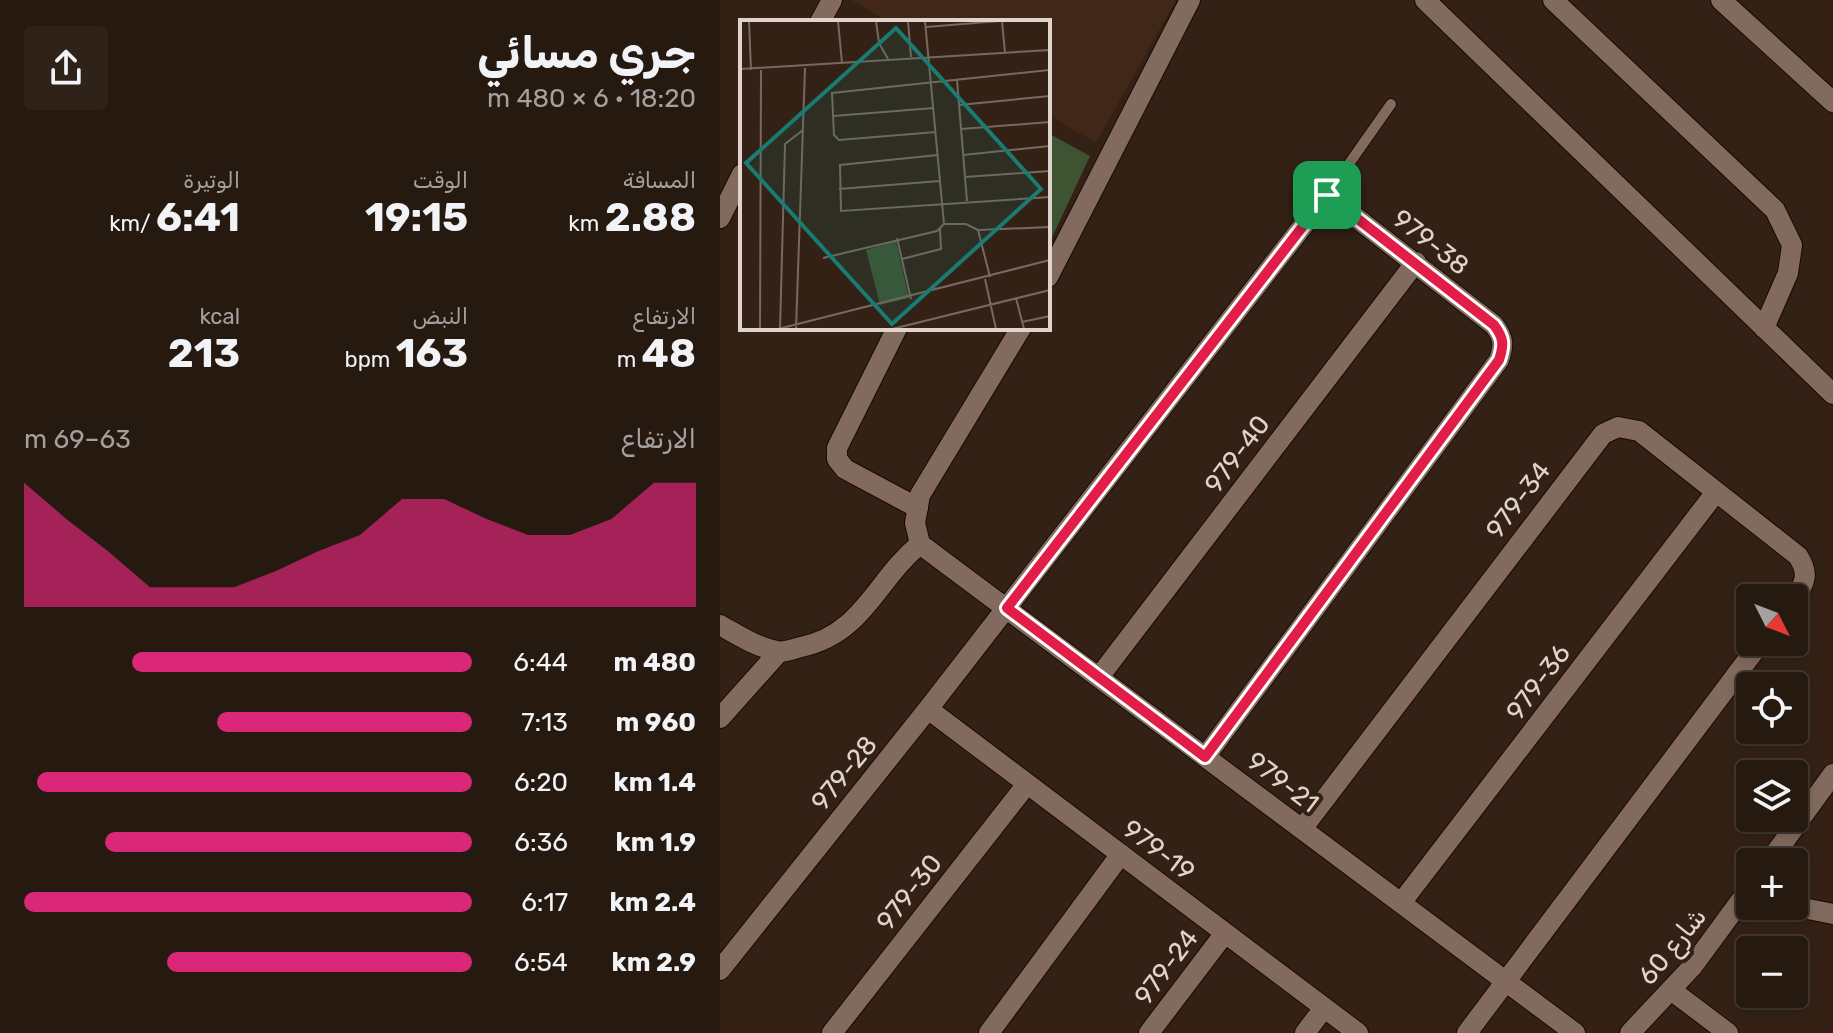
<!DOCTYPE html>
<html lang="ar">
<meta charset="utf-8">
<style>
body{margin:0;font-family:Rubik,Cairo,sans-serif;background:#2e2219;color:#f1f3f6;direction:rtl;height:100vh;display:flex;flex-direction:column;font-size:30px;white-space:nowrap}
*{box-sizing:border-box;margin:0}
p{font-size:26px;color:#a4a09f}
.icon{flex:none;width:44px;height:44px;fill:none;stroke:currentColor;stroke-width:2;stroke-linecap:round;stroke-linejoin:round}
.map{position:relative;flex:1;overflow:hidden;direction:ltr}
.details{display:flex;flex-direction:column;background:#261910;width:720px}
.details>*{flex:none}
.needle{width:52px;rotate:132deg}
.controls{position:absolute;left:1016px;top:584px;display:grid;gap:16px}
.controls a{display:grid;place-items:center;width:72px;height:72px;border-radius:8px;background:#261910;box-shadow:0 4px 12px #0003,0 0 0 2px #423830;font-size:40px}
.pin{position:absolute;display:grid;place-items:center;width:68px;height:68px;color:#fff;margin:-34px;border-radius:16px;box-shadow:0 4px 12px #0006}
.round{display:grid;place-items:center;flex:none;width:84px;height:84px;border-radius:8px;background:#2e2219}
.overview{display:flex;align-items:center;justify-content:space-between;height:136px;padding:0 24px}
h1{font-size:44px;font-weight:700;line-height:60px}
.stats{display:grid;grid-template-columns:repeat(3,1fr);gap:12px;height:136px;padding:8px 24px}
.stats div{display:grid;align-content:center}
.stats b{font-size:40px;font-weight:700}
.stats small{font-size:22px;font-weight:400}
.stats p{font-size:22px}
.chart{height:224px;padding:16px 24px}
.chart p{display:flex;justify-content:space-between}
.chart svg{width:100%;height:144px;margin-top:8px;fill:#db2777;opacity:.7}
ul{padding:0 24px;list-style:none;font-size:26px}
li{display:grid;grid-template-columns:128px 96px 1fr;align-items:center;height:60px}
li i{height:20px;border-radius:10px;background:#db2777}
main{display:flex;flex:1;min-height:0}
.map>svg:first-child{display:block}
</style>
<main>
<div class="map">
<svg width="1113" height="1033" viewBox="0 0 1113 1033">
<rect width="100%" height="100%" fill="#332115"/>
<path fill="#402717" d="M 131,0 L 456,0 L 376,143 L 328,115 L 328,22 L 169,22 Z"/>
<path fill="#3d5331" d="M 328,133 L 370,156 L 328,246 Z"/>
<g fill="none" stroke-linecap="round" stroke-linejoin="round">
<g stroke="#1a0a02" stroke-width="12">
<path id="lane" d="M 607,195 L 671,104"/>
</g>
<g stroke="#1a0a02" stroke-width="22">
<path id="street" d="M 705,0 L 1113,394
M 833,0 L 1055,210 L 1072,245 L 1068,273 L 1044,328
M 1001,0 L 1113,102
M 100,22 L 112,0
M 0,218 L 22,174
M 328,277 L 470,0
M 177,328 L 117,448 L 117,459 L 125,469 L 198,508
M 200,544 L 855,1033
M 200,544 L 195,523 L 200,495 L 301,328
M 0,625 C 18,635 36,647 57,651 C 64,653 73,649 81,647 C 143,634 156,580 200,544
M 379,677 L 696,262
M 208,709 L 638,1033
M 0,718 L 59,652
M 582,829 L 883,434 L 898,427 L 919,431 L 1078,556 C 1089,573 1086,583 1074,598
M 1049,862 L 1113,774
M 681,903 L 996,492
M 1073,906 L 1113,914
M 0,970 L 208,709 L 607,195 L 774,325 C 784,338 784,345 779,360 L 485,757
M 951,990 L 1008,1033
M 112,1033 L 307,784
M 269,1033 L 401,854
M 429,1033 L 505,933
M 585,1033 L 604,1008
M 747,1033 L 1041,642
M 910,1033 L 972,967 L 1030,888"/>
</g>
<use href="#lane" stroke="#826b5e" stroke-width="10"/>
<use href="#street" stroke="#826b5e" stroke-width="20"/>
</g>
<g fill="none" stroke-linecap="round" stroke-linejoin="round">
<g stroke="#fff" stroke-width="16">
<path id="route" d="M 607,195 L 774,325 C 784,338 784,345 779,360 L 485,757 L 287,608 Z"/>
</g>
<use href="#route" stroke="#e11d48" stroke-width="10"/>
</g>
<g text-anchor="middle" stroke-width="8" stroke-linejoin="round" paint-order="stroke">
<g font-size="26" fill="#e0d3cc" stroke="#332115">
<text transform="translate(711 242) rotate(38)" y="9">979-38</text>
<text transform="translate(517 454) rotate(-53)" y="9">979-40</text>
<text transform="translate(798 500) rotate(-53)" y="9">979-34</text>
<text transform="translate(818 682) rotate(-53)" y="9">979-36</text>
<text transform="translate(124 773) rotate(-51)" y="9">979-28</text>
<text transform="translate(563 782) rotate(37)" y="9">979-21</text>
<text transform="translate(439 850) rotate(37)" y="9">979-19</text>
<text transform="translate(189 892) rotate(-52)" y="9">979-30</text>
<text transform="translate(952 946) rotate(-51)" y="9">شارع 60</text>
<text transform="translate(446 967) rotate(-53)" y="9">979-24</text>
</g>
</g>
<g transform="translate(20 20)">
<rect width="310" height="310" fill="#332115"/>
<path d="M 156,221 L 169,278 L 140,285 L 126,230 Z" fill="#3d5331"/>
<path fill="none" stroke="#78685e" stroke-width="2" d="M 9,1 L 11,50M 98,1 L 102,43M 136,1 L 139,23 L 148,39M 168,1 L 171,37M 185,1 L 204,204M 262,1 L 265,33M 186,7 L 260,1M 0,49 L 310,30M 217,60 L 227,181M 219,85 L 310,76M 93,96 L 194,88M 221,109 L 310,102M 196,112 L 99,120 L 94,115 L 92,73 L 309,50 L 310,60M 198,135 L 100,145 L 101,191 L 310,177M 223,135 L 310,126M 225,157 L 310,151M 99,169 L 200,161M 238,210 L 310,207M 157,218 L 171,279M 83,238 L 197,211 L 204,204 L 226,204 L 238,210 L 250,257M 162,239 L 201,229 L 200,209M 245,259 L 256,309M 276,278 L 284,309M 282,302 L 310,296M 20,309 L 21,50M 38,309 L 310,240M 40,309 L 45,124 L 63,110M 56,309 L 65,48M 152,309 L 310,270"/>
<path fill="#197b73" fill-opacity="0.15" stroke="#197b73" stroke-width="4" d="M 156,8 L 301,169 L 152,304 L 6,143 Z"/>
<rect width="310" height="310" fill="none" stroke="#e0d3cc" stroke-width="4"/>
</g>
</svg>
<div class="controls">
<a><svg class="needle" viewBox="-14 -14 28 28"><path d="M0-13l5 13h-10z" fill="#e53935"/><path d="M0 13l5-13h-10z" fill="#a4a09f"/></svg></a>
<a><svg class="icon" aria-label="locate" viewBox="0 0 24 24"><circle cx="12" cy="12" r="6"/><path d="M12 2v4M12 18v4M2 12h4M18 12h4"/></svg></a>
<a><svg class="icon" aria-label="layers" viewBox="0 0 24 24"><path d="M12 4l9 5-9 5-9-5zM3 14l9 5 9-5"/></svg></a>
<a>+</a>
<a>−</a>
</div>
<div class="pin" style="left:607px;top:195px;background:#1e9e55"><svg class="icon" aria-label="arrive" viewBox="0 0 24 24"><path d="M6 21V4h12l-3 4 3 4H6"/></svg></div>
</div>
<section class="details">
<div class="overview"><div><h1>جري مسائي</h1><p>18:20 · 6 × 480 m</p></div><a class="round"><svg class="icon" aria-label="share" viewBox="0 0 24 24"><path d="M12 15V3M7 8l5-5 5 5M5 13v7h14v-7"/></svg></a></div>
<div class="stats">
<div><p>المسافة</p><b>2.88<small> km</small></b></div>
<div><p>الوقت</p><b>19:15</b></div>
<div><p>الوتيرة</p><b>6:41<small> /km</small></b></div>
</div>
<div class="stats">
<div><p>الارتفاع</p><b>48<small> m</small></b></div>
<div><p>النبض</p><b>163<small> bpm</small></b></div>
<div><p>kcal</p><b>213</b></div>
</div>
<div class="chart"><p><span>الارتفاع</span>63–69 m</p>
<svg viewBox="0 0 160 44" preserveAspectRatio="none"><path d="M0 44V6L10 17L20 27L30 38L40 38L50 38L60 33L70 27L80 22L90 11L100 11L110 17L120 22L130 22L140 17L150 6L160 6V44z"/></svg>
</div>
<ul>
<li><b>480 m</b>6:44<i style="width:76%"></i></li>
<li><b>960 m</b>7:13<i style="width:57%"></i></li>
<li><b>1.4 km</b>6:20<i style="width:97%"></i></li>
<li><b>1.9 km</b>6:36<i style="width:82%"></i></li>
<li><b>2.4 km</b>6:17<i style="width:100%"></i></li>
<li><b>2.9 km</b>6:54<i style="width:68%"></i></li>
</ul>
</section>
</main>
